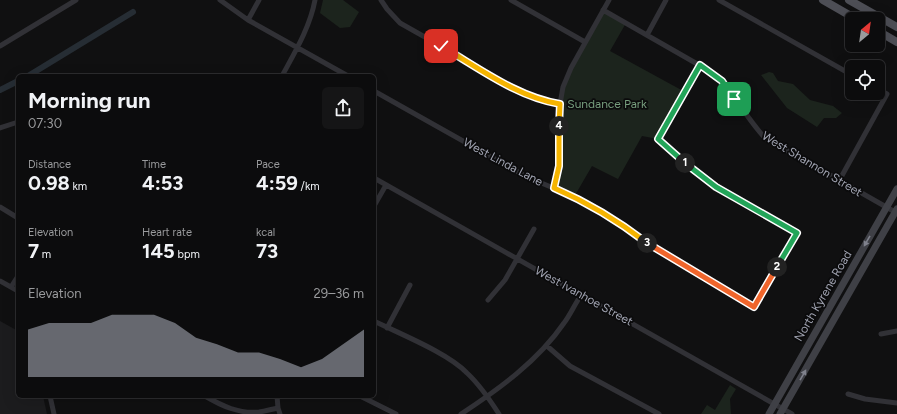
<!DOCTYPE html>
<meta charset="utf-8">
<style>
body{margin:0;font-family:Figtree,sans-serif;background:#151516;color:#f1f3f6;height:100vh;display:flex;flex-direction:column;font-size:15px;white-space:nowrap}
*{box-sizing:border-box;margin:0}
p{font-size:13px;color:#9a9b9d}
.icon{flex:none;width:22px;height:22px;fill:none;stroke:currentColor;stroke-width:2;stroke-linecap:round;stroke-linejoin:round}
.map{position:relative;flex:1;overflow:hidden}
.drawer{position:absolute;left:16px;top:74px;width:360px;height:324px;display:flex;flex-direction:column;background:#0c0c0d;border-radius:6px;box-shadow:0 4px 16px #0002,0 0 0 1px #2c2c2e}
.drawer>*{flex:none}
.needle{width:26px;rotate:29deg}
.buttons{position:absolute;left:845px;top:12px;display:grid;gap:8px}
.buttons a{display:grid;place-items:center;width:40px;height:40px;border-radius:6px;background:#0c0c0d;box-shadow:0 4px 16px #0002,0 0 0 1px #2c2c2e;font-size:20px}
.pin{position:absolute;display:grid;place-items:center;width:34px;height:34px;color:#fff;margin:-17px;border-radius:8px;box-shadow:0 2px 6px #0006}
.km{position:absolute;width:20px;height:20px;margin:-10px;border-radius:50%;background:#222;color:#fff;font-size:11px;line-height:20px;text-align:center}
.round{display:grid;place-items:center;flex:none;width:42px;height:42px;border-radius:6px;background:#151516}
.overview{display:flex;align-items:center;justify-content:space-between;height:68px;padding:0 12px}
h1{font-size:22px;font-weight:700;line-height:30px}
.figures{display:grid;grid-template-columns:repeat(3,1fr);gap:6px;height:68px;padding:4px 12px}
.figures div{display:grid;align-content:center}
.figures b{font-size:20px;font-weight:700}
.figures small{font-size:11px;font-weight:400}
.figures p{font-size:11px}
.chart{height:112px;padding:8px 12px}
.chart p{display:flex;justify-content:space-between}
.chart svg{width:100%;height:72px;margin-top:4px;fill:#8c9099;opacity:.7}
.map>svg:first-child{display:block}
</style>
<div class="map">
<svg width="897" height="414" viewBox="0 0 897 414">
<rect width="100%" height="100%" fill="#101011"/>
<path fill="#1c1c1e" d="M 0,321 L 18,331 L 18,396 L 43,396 L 47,414 L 0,414 Z"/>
<path fill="#1c241d" d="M 323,0 L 343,0 L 359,12 L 350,27 L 340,28 L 320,13 Z
M 603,10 L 626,23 L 610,51 L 685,92 L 658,139 L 642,136 L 618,179 L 592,166 L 574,197 L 554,188 L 559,166 L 563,87 Z
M 769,72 L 773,73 L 778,81 L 793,84 L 810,100 L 833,106 L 842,113 L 836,118 L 824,118 L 817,127 L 787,108 L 761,75 Z
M 730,385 L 736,389 L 730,399 L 731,414 L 701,414 L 707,405 L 715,410 Z"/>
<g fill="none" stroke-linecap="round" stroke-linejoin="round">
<path stroke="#262d34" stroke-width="6" d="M 28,76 L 133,12
M 0,90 L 18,81"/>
<path stroke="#313136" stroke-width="5" d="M 220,0 L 248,20 L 348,76
M 381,0 L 387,9 L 400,23 L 524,93 L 545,101 L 560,104
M 511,0 L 585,42
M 719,0 L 852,75
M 603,10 L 713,73 C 734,92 746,118 765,138 L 895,212
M 248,20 L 259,0
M 647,35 L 666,0
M 0,46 L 76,0
M 282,76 C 295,52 310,27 315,0
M 374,91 L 527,177 L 587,202 L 625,226 L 657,250 L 754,307 L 797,233 L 716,187 L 695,172 L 658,139 L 700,65
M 0,128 L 18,122
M 374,178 L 792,414
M 839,181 L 887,94 L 878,89
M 554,188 L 559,166 L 560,104 L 563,87 L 571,68 L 609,0
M 374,206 L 386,185
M 0,207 L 18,218
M 0,281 L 18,291
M 11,287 L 18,276
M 488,300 L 505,280 L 534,229
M 374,321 C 400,334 448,353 467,373 C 480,385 490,400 499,414
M 387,328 L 410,285
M 881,334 L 897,331
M 547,346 L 570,366 L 659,414
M 848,394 L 865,399 L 897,403
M 50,396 L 54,414
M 205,396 C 222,406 239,414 259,412 C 266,411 272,409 278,408 L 280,414
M 277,396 L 278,408
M 360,396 L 396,414
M 461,414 C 499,389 538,361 564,323 C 571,314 575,303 582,294"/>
<path stroke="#3f4046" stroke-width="7" d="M 769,414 L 897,189
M 780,414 L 897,209"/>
<path stroke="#4d4e55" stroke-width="8" d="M 823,0 L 856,19
M 849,0 L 897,27
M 878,31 L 897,42"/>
</g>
<defs><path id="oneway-solid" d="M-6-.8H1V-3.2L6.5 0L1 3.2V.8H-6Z"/></defs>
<g fill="#7f818c">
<use href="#oneway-solid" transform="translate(867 241) rotate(120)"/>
<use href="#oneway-solid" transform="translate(803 375) rotate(-60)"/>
</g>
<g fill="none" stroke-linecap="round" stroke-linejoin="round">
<g stroke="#fff" stroke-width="8">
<path id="split-1" d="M 685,163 L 658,139 L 700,65 L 722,81 L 734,99"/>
</g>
<g stroke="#fff" stroke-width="8">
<path id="split-2" d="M 685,163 L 716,187 L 797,233 L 777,267"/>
</g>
<g stroke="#fff" stroke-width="8">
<path id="split-3" d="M 647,243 L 754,307 L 777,267"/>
</g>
<g stroke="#fff" stroke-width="8">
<path id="split-4" d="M 559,126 L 559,166 L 554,188 C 589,203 617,220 647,243"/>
</g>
<g stroke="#fff" stroke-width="8">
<path id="split-5" d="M 441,46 C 479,68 517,97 560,104 L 559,126"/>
</g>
<use href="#split-1" stroke="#22a559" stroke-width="5"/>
<use href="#split-2" stroke="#22a559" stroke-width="5"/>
<use href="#split-3" stroke="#f0652b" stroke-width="5"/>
<use href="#split-4" stroke="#f5b400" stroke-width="5"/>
<use href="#split-5" stroke="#f5b400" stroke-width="5"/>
</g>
<g text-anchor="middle" stroke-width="3.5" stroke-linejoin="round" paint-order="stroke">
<g font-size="12" fill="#779e7e" stroke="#0b0b0c">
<text x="607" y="108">Sundance Park</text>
</g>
<g font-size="12" fill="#a1a4b2" stroke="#0b0b0c">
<text transform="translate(503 162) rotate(28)" y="4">West Linda Lane</text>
<text transform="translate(812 164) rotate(31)" y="4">West Shannon Street</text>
<text transform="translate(584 296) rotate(29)" y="4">West Ivanhoe Street</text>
<text transform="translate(823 296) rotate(-60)" y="4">North Kyrene Road</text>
</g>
</g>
</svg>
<div class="buttons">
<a><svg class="needle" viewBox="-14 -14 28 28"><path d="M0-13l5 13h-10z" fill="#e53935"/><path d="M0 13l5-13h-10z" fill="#9a9b9d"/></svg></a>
<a><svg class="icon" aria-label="locate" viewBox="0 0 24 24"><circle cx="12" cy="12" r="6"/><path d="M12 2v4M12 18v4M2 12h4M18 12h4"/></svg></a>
</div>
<div class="pin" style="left:734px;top:99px;background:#1e9e55"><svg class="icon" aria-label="arrive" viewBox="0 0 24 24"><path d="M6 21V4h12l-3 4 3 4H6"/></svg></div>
<div class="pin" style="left:441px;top:46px;background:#d93025"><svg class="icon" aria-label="check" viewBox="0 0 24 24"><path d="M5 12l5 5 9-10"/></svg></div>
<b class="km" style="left:685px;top:163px">1</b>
<b class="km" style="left:777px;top:267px">2</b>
<b class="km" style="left:647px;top:243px">3</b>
<b class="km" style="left:559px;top:126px">4</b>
<section class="drawer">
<div class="overview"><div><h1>Morning run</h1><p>07:30</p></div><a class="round"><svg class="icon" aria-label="share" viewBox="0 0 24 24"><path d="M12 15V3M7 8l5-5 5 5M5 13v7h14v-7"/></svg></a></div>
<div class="figures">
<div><p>Distance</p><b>0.98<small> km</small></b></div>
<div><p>Time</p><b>4:53</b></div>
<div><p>Pace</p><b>4:59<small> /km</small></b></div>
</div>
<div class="figures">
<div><p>Elevation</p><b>7<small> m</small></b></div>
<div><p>Heart rate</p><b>145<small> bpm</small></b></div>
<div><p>kcal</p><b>73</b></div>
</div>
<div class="chart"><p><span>Elevation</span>29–36 m</p>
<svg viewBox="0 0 160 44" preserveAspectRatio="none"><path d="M0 44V15L10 11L20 11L30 11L40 6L50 6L60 6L70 11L80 20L90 24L100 29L110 29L120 33L130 38L140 33L150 24L160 15V44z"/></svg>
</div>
</section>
</div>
